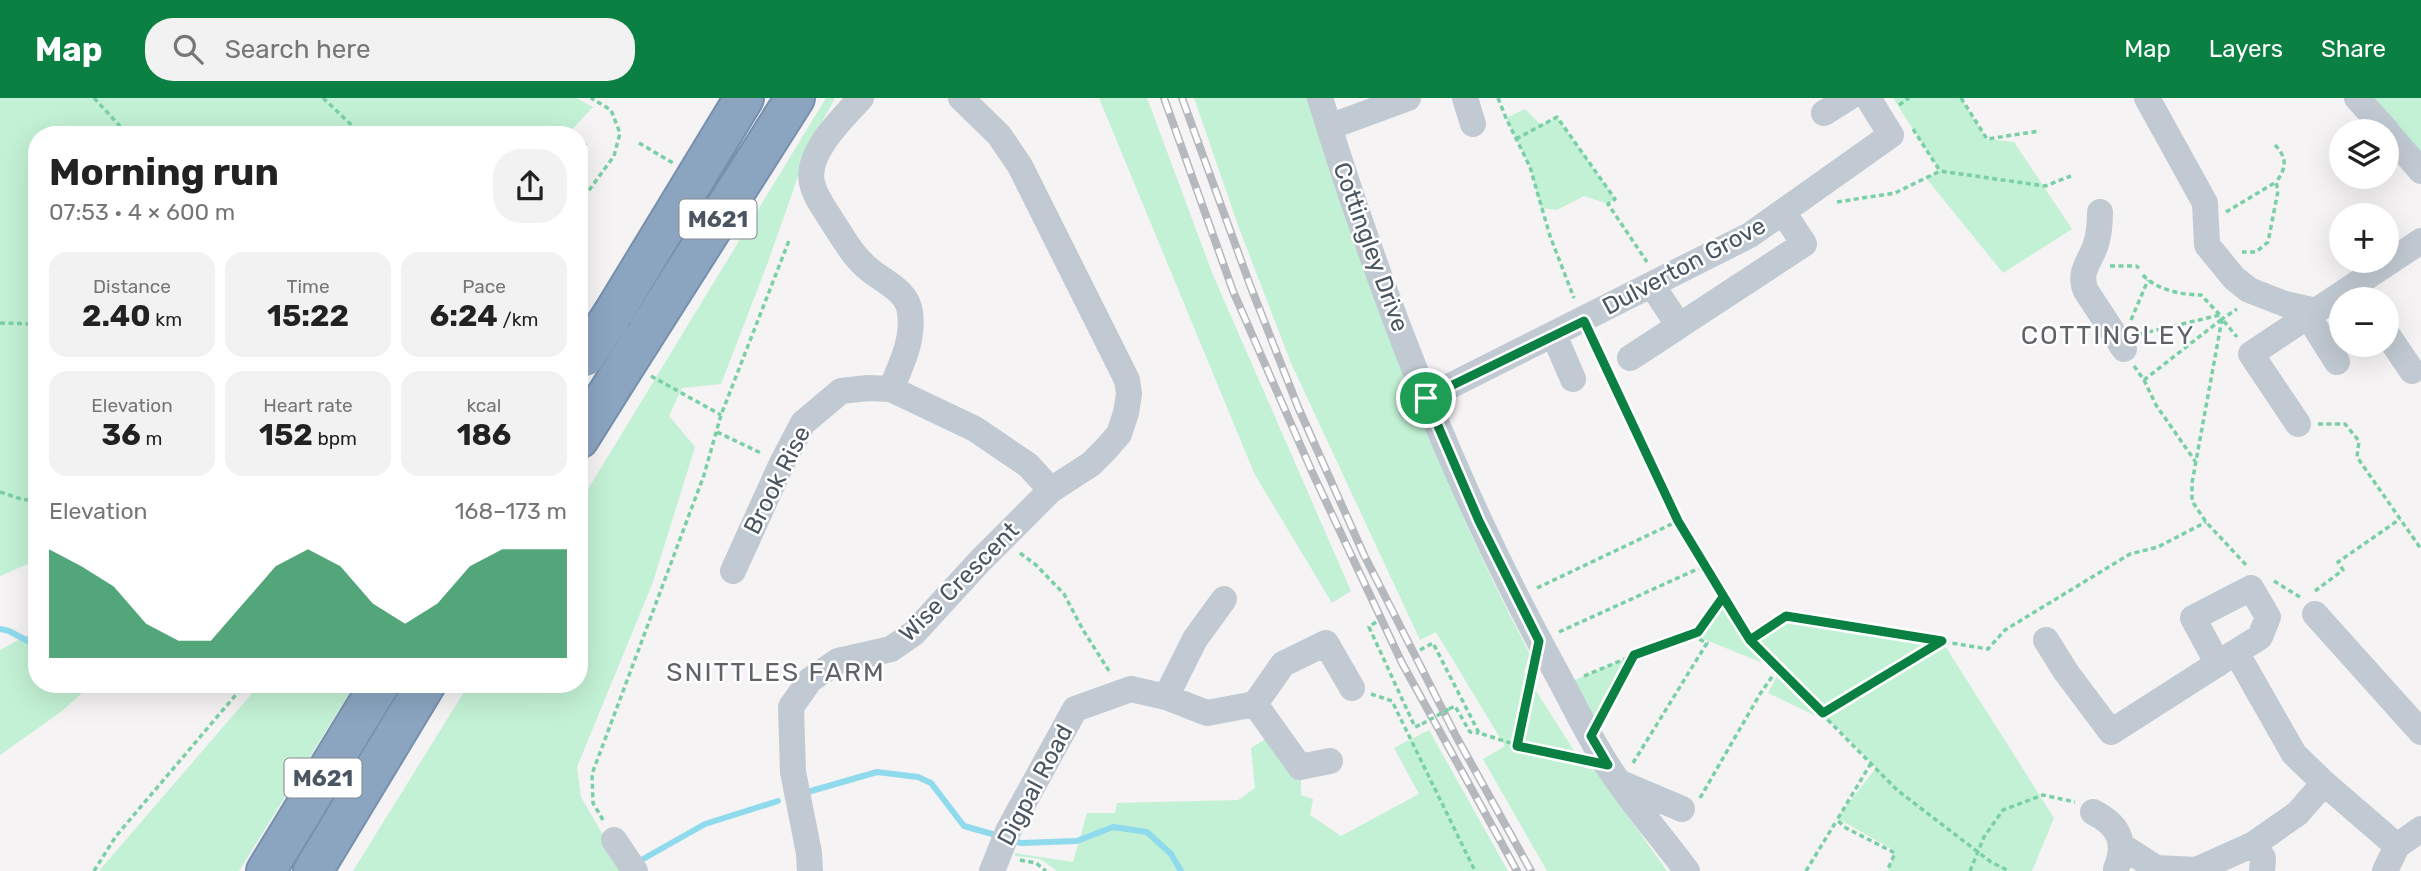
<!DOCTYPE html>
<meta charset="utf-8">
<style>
body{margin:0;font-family:Rubik,sans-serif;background:#f2f2f2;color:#222;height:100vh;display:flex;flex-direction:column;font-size:26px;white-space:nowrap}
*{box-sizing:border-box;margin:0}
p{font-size:23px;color:#767676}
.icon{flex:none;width:38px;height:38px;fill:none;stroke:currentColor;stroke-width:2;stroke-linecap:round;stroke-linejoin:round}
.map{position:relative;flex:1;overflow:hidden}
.sheet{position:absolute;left:28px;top:28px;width:560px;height:567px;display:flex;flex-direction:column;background:#fff;border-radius:28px;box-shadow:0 7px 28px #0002}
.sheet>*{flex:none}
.controls{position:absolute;left:2329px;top:21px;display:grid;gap:14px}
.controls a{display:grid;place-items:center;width:70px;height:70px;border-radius:50%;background:#fff;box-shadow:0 7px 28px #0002;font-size:35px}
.pin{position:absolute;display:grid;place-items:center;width:60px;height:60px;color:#fff;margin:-30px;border:4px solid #fff;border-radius:50%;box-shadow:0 2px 7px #0007}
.round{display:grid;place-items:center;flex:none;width:74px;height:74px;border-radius:28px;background:#f2f2f2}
.overview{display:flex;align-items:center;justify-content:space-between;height:119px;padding:0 21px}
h1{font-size:38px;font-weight:700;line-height:52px}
.figures{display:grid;grid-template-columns:repeat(3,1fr);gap:10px;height:119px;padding:7px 21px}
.figures div{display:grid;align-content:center;border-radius:18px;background:#f2f2f2;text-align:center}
.figures b{font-size:30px;font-weight:700}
.figures small{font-size:19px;font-weight:400}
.figures p{font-size:19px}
.chart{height:196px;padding:14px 21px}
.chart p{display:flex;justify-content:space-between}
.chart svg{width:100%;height:126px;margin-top:7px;fill:#0b8043;opacity:.7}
header{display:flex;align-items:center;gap:42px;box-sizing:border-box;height:98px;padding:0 35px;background:#0b8043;color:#fff}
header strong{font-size:33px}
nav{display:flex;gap:38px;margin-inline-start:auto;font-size:24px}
.search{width:490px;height:63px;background:#f2f2f2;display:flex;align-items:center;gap:18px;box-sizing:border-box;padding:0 24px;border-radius:28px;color:#767676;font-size:26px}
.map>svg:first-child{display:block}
</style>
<header>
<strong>Map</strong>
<div class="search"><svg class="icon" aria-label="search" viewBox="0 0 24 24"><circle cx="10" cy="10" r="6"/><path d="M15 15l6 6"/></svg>Search here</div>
<nav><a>Map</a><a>Layers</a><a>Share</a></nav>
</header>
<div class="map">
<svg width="2421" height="773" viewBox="0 0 2421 773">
<rect width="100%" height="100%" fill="#f5f3f3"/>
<path fill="#c3f1d5" d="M 0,0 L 576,0 L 593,9 L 567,37 L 37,37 L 37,462 L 0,478 Z
M 826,0 L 835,0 L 808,50 L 768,164 L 721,286 L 682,290 L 669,318 L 695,349 L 653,484 L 577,669 L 581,699 L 624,773 L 353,773 L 469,586 L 579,586 L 579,406 Z
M 1099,0 L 1147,0 L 1213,177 L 1351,493 L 1332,505 L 1255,377 Z
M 1194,0 L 1308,0 C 1372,189 1435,379 1530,556 L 1524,574 L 1585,670 L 1595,672 L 1667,773 L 1547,773 L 1483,661 L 1505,648 L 1436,534 L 1420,542 L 1291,265 L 1239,130 Z
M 1893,0 L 1961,0 L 1987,41 L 2014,44 L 2072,131 L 2003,175 L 1926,80 L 1940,73 Z
M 2357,0 L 2421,0 L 2421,73 Z
M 1525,11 L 1541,27 L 1557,19 L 1615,101 L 1608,106 L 1584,98 L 1557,112 L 1541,110 L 1530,69 L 1506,20 Z
M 1723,499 L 1750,542 L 1786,518 L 1942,543 L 2054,720 L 2032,773 L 1888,773 L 1895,753 L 1837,720 L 1876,670 L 1835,627 L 1768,595 L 1780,572 L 1701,540 Z
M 37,532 L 37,586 L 92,586 L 62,613 L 0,657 L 0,552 Z
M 1634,557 L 1591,637 L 1563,587 Z
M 260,586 L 355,586 L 239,773 L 99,773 Z
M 1429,632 L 1508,773 L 1057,773 L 1040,761 L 1015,758 L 1015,755 L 1073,764 L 1087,715 L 1115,715 L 1117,705 L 1238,702 L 1255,690 L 1251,650 L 1267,640 L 1301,680 L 1301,697 L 1313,701 L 1310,717 L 1341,738 L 1419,696 L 1394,650 Z"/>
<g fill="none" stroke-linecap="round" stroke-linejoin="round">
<path stroke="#90daee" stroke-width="6" d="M 0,531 L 9,533 L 37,548
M 811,693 L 877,674 L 918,679 L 931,685 L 964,728 L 999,738
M 1010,742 L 1021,745 L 1077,743 L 1113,729 L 1147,734 L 1171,756 L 1181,773
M 636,765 L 705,726 L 778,703"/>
<g stroke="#7690ad" stroke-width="42">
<path id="highway" d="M 614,214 L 744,0
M 642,241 L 795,0
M 579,341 L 616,282
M 266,773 L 380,586
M 313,773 L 426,586"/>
</g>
<path stroke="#7ad0a6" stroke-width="3.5" stroke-dasharray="5 3.5" stroke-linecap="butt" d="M 94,0 L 119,27 L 123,37
M 323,0 L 362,37
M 1498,0 L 1506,20 L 1530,69 L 1550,138 L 1574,200
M 1961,0 L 1987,41 L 2040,33
M 1899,7 L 1909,0
M 1913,31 L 1940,73
M 1516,41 L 1557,19 L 1615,101 L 1608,106 L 1647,164
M 639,45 L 673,65
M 2275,47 C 2287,59 2287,70 2276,84
M 579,53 L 586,45
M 1837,104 L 1895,95 L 1940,73 L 2045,88 L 2071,78
M 579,106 L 614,58 L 620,35 L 611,12 L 591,0
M 2226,114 L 2276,84 L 2278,93 L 2268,144 L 2256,154 L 2242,154
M 2110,168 L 2136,168 L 2139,170
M 2143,177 C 2156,192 2183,197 2201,197 L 2220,217
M 2222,221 L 2192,385 L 2192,403 L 2206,424 L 2247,468
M 2131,222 L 2148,182
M 0,225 L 37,226
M 2140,236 L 2220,217 L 2222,221 L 2237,211
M 1593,242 L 1678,423 L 1750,543 L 1897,692 L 1991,764 L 2009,773
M 2134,268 L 2144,282 L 2222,221 L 2237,239
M 651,278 L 721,317
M 2144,282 L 2156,307 L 2195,363
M 2318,326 L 2345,326 L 2359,343 L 2357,359 L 2421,451
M 717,334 L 763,356
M 0,394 L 24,402 L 37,401
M 1020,455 L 1036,467 L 1064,496 L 1083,532 L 1111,576
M 2274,483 L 2303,501
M 1537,490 L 1678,423
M 2315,493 L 2343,472 L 2338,464 L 2400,421
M 1376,524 L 1369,529 L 1415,629 L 1422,626
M 1559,534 L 1704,468
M 1750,543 L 1786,518 L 1988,551 L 2005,532 L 2130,456 L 2158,449 L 2206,424
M 1420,552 L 1433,545 L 1479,635 L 1517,647 L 1578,661
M 1584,578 L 1632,558
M 1371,596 L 1392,603 L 1475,773
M 1449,611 L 1455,608 L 1470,634 L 1479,635
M 1604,614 L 1634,557 L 1698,534 L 1723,499
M 1823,615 L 1940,544
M 1517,647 L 1532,578
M 1633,665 L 1707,545 L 1690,537
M 1871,665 L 1837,722 L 1846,730 L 1895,755 L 1887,773
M 1700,700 L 1760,596 L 1778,570
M 603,722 L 593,705 L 592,676 L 704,377 L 721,317 L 790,140
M 1020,762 L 1036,765 L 1046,773
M 94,773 L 116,738 L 245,586
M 1806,773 L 1837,722
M 1970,773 L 1984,739 L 2003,712 L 2043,697 L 2075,704"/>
<path stroke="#c1cad2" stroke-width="26" d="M 861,0 C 843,20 805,55 812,85 C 815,99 824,110 832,123 C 844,141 853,159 871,173 C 886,185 907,193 910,214 C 914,242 901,267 891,291
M 1320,0 C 1380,195 1457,395 1556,574 C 1573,605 1588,637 1607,667 C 1631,704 1661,738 1687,773
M 1465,0 L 1473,26
M 2147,0 L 2205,105 L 2207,147 L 2234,180 L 2249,192 L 2285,206 L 2316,213
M 2357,0 L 2387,33
M 1824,15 L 1848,0
M 1329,29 L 1408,0
M 2387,34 L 2421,73
M 2100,114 C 2100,126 2099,138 2095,149 C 2089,165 2078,175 2086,193 L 2124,251
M 1652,187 L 1679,228 L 1804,146 L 1783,114
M 2308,218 L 2337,264
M 2387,236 L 2412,273
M 1554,237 L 1573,281
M 1630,260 L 1679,228
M 1426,300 L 1750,137 L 1891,37 L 1868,0
M 2298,326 L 2251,256 L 2421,143
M 733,473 L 782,365 L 803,325 L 841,293 L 868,290 L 891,291 L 975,331 L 1028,367 L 1051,392
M 2315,516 L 2421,634
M 2046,542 L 2066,574 L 2111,634 L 2236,554 L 2294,656 L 2324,685 L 2397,748
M 2218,566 L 2193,520 L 2251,490 L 2268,519 L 2260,539 L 2236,554
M 1166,599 L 1207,615 L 1255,606 L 1283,566 L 1326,545 L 1352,590
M 1255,606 L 1300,669 L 1330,663
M 1623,686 L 1682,711
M 2093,714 C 2119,727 2127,744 2116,771
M 614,742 L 635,773
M 2254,746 L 2263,760 L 2262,773
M 2122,748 L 2156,770 L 2196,772 L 2254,746 L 2298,715 L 2324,685
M 810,773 L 809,755 L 793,674 L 791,609 L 810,582 L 838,563 L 891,551 L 914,535 L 980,463 L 1051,392 L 1091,366 L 1106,351 L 1119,336 L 1126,315 L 1129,296 L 1127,282 L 1020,68 L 999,37 L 961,0
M 992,773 L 1008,733 L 1075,611 L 1131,591 L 1166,599 L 1195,541 L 1224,501
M 2385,773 L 2397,748 L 2421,731"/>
<use href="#highway" stroke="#8ba5c1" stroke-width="38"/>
<g stroke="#b5b8bd" stroke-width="8">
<path id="rail" d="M 1164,0 L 1233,193 L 1313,376 L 1402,565 L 1517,773
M 1182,0 L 1250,187 L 1298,309 L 1364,457 L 1457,640 L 1531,773"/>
</g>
<use href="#rail" stroke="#fff" stroke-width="5" stroke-dasharray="16" stroke-linecap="butt"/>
<g stroke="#7690ad" stroke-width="42" stroke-linecap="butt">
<path id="highway-bridge" d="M 585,259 L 614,214
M 616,282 L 642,241"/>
</g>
<path stroke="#7ad0a6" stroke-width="3.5" stroke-dasharray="5 3.5" stroke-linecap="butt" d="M 1422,626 L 1449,611"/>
<use href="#highway-bridge" stroke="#8ba5c1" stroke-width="38"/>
</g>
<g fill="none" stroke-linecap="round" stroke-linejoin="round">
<g stroke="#fff" stroke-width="14">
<path id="route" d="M 1426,300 L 1479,423 L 1539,543 L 1517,648 L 1608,667 L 1591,638 L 1634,557 L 1698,534 L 1723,499 L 1750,542 L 1823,615 L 1942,543 L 1786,518 L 1750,542 L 1678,423 L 1584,223 L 1426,300"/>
</g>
<use href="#route" stroke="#0b8043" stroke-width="9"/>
</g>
<g text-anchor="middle" stroke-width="5" stroke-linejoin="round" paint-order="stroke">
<g fill="#fff" stroke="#808990" stroke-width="2">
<rect x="679.5" y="101.5" width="77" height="39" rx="5"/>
<rect x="284.5" y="660.5" width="77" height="39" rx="5"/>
</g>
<g font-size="23" font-weight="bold" fill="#4a5661">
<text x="718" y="129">M621</text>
<text x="323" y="688">M621</text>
</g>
<g font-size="24" fill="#4a5661" stroke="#fff">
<text transform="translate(1371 149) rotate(70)" y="8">Cottingley Drive</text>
<text transform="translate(1684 168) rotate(-28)" y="8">Dulverton Grove</text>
<text transform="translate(777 382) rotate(-63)" y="8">Brook Rise</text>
<text transform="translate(959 484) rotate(-45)" y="8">Wise Crescent</text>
<text transform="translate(1035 687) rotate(-62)" y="8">Digpal Road</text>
</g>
<g font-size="26" letter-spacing="2" fill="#5f6368" stroke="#fff">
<text x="2108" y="246">COTTINGLEY</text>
<text x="776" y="583">SNITTLES FARM</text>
</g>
</g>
</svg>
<div class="controls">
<a><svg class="icon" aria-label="layers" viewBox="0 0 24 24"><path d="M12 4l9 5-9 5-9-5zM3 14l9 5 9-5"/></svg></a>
<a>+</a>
<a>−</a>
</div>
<div class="pin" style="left:1426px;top:300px;background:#1e9e55"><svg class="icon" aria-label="arrive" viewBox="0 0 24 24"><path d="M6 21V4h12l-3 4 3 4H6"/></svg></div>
<section class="sheet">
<div class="overview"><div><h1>Morning run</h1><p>07:53 · 4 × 600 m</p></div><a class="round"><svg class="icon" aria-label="share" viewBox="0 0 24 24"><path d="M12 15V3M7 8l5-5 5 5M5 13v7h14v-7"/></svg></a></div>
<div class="figures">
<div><p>Distance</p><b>2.40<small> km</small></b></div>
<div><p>Time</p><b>15:22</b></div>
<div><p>Pace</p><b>6:24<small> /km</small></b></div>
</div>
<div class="figures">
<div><p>Elevation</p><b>36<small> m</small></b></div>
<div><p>Heart rate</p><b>152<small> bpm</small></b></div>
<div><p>kcal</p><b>186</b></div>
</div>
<div class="chart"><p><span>Elevation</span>168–173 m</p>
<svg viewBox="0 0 160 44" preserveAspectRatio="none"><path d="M0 44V6L10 12L20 19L30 32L40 38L50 38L60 25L70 12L80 6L90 12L100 25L110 32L120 25L130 12L140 6L150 6L160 6V44z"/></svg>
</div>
</section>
</div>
